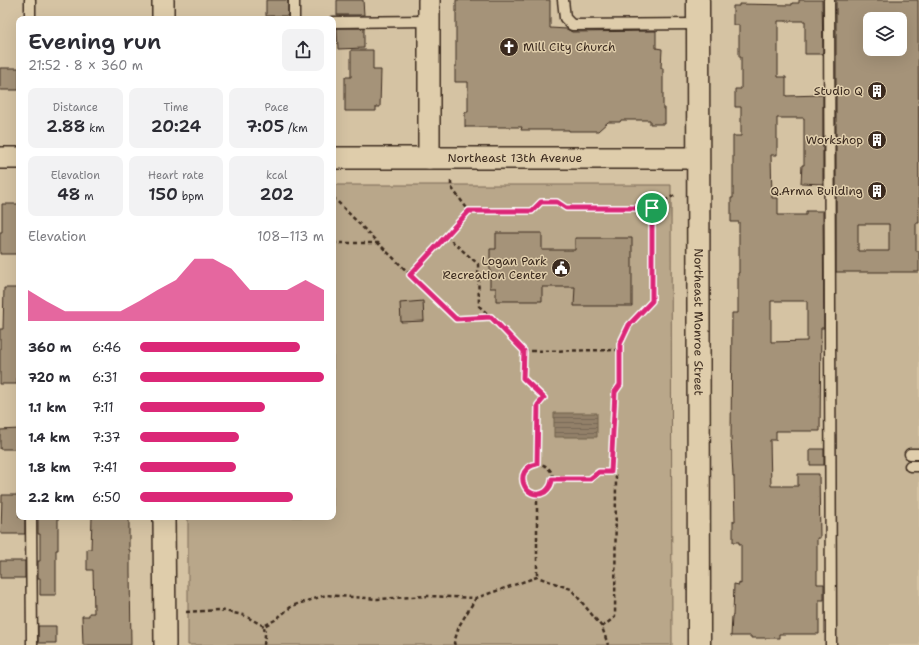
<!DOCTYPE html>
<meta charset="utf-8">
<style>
body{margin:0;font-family:"Shantell Sans",sans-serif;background:#f2f2f3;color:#2b2b33;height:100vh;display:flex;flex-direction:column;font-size:15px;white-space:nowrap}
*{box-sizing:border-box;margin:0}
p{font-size:13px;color:#7c7c81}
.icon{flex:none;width:22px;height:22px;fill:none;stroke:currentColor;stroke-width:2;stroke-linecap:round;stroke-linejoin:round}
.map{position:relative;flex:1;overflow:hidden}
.panel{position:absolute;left:16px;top:16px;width:320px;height:504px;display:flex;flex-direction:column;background:#fff;border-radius:8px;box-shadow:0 4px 16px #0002}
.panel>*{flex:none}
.controls{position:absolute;left:863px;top:12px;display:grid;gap:8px}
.controls a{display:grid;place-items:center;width:44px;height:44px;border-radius:8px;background:#fff;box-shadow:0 4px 16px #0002;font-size:20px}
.pin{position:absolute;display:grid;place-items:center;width:34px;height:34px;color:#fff;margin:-17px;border:2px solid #fff;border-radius:50%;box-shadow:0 1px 4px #0007}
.round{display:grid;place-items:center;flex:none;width:42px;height:42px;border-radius:8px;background:#f2f2f3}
.headline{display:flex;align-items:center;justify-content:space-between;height:68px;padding:0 12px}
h1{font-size:22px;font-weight:600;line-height:30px}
.figures{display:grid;grid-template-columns:repeat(3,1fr);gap:6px;height:68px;padding:4px 12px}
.figures div{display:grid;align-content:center;border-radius:8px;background:#f2f2f3;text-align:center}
.figures b{font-size:17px;font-weight:600}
.figures small{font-size:11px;font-weight:400}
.figures p{font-size:11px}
.chart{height:112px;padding:8px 12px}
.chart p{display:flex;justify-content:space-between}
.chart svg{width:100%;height:72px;margin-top:4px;fill:#db2777;opacity:.7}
ul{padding:0 12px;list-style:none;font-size:13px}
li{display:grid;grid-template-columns:64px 48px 1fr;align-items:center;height:30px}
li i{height:10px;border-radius:5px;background:#db2777}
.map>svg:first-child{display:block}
</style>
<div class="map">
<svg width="919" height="645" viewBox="0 0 919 645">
<defs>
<pattern id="water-rules" width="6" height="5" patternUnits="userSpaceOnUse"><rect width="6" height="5" fill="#928069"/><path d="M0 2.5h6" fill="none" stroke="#786956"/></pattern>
</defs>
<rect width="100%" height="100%" fill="#d5c3a3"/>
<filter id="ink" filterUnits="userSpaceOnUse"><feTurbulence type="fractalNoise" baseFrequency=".025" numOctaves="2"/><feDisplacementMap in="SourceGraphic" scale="8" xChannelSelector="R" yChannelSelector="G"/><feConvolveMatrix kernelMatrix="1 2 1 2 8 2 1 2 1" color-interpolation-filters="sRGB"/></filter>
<g filter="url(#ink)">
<path fill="#c7b596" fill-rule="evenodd" d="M 832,0 L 919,0 L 919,645 L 834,645 ZM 870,19 L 900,19 L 900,49 L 870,49 Z"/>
<path fill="#b9a78a" stroke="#7a6854" d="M 333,185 L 671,185 L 672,645 L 188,645 L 188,517 L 333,517 Z"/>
<path fill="url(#water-rules)" stroke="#6f5e4b" d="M 554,413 L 597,413 L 597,437 L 554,437 Z"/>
<path fill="#a59379" stroke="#3b2a1e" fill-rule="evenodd" d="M 266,0 L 288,0 L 288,16 L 266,16 Z
M 337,0 L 363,0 L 364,15 L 337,15 Z
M 456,0 L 550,0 L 550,28 L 567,29 L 572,32 L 656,31 L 656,48 L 662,49 L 661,68 L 663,68 L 663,109 L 665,109 L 665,124 L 650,124 L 650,120 L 621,120 L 620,122 L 608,122 L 598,131 L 569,131 L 569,130 L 521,130 L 522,127 L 465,127 L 465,112 L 468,112 L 468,82 L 455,82 L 455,67 L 456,67 Z
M 799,0 L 822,0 L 823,54 L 805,54 L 805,21 L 778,21 L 778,77 L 786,77 L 786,96 L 823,95 L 823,184 L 801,183 L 802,165 L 804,165 L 804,118 L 777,118 L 777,155 L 771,155 L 772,198 L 778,198 L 778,215 L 806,215 L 806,211 L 823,211 L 824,328 L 821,328 L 820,431 L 776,431 L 776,440 L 770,440 L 771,486 L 798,486 L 798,474 L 819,474 L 820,538 L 817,538 L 817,584 L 824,584 L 824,600 L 819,600 L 819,634 L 779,634 L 779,638 L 751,638 L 751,636 L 731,636 L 732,616 L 733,616 L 734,584 L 739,585 L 739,583 L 741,584 L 741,544 L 739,544 L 739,542 L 733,542 L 733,521 L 735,521 L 734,476 L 733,476 L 731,438 L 732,313 L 738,313 L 738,273 L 739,273 L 739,222 L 731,222 L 731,198 L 733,198 L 733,136 L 741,136 L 741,107 L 735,107 L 735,89 L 741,89 L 741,57 L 739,57 L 739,25 L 733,25 L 733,6 L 739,6 L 739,4 L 792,5 L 792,3 L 799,3 ZM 771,301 L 807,301 L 807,341 L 771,342 Z
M 836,0 L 918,0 L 919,223 L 916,223 L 916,251 L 919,251 L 919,272 L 836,272 ZM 870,19 L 900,19 L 900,49 L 870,49 ZM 858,224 L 889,224 L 889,251 L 858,251 Z
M 337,28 L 364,28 L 364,48 L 338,49 Z
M 351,50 L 373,50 L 373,70 L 381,70 L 380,107 L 376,107 L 376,111 L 345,111 L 345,77 L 351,77 Z
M 0,68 L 19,68 L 19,90 L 0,90 Z
M 2,204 L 19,204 L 19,254 L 0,254 L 0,232 L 2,232 Z
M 496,233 L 542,233 L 542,250 L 575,250 L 575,238 L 632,238 L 632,306 L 574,306 L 575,287 L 542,287 L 542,301 L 496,301 L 496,288 L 490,288 L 490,249 L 496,249 Z
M 4,288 L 19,288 L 19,351 L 17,351 L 17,384 L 0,384 L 0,329 L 3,329 Z
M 423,301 L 424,321 L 401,322 L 400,303 Z
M 19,429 L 19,449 L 0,449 L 0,430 Z
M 810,449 L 824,449 L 824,465 L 810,465 Z
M 2,495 L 19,495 L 19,517 L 25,517 L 25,534 L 1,534 Z
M 38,517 L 58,517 L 58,550 L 56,550 L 56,595 L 40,595 L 40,578 L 38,578 L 38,561 L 40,561 L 40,534 L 38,534 Z
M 92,517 L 129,517 L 129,550 L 130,550 L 130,572 L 131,645 L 83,645 L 82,616 L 89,616 L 89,613 L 94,613 L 93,570 L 87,570 L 87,549 L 91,549 Z
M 0,561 L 25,561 L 25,578 L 0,578 Z
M 38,626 L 56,626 L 56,643 L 38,643 Z"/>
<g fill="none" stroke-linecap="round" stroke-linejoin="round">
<g stroke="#3b2a1e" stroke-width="13">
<path id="lane" d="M 294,0 L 294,19
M 563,0 L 565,18 L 572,25 L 698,24
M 829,0 L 831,645
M 30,19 L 30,0
M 333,22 L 429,21
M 910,454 L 919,454
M 910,466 L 919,466
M 31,517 L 32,645"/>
</g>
<g stroke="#3b2a1e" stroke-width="24">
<g id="street">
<path d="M 429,0 L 429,158"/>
<path d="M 163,19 L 163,0"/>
<path d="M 0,158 L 19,158"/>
<path id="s1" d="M 333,158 L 698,158"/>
<path d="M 164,517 L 165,645"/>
</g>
</g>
<g stroke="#3b2a1e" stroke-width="25">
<g id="secondary">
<path id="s2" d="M 698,0 L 699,645"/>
</g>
</g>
<path stroke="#3b2a1e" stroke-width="2.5" stroke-dasharray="4 3" stroke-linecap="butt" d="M 333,197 L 378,243 L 456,319 L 491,317 L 524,351 L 523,378 L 544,398 L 538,405 L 537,464
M 469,211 L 532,211 L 541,202 L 557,202 L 566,208 L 652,208
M 446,236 L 478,264 L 479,306 L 491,317
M 333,243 L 377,243
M 410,275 L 469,211 L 451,187 L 451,181
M 524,351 L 620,350
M523 479a15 15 0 1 1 30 0a15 15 0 1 1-30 0Z
M 553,479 L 590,479 L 599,472 L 611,472
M 537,494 L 537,577
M 186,612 L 220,610 L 243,615 L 264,626
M 602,627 L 615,617 L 616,477 L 611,472 L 615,392 L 620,385 L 620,344 L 629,325 L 652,301 L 652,208 L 675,195
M 264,645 L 265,635 L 264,626 L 275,620 L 292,606 L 326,595 L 378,599 L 428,596 L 476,598 L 537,577 L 571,589 L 602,627 L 608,645
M 455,645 L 454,643 L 459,626 L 476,598"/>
<use href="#lane" stroke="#dfcdab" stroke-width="10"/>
<use href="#street" stroke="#dfcdab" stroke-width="21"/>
<use href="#secondary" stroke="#dfcdab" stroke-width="22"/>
</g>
</g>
<g fill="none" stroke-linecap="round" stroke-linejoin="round" filter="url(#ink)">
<g stroke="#fff" stroke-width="8">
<path id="route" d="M 541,202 L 557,202 L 566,208 L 652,208 L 652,301 L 629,325 L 620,344 L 620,385 L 615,392 L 611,472 L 599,472 L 590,479 L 552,479 C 552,484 550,488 545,492 C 525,503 511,469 537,464 L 538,405 L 544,398 L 523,378 L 524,351 L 491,317 L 456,319 L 410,275 L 469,211 L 532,211 Z"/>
</g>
<use href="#route" stroke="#db2777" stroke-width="5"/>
</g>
<defs>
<g id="church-disc" transform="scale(1)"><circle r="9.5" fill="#3b2a1e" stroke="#dfcdab"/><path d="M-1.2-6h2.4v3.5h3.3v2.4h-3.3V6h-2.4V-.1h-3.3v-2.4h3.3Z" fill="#fff"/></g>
<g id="building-disc" transform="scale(1)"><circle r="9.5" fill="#3b2a1e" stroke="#dfcdab"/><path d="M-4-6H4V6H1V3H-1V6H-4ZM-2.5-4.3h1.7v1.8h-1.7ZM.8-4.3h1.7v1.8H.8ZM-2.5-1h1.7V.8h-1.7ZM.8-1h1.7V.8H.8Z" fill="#fff"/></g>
<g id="civic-disc" transform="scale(1)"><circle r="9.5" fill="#3b2a1e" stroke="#dfcdab"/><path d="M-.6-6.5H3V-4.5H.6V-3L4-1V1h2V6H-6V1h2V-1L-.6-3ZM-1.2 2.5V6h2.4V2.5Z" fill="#fff"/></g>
</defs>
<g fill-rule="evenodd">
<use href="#church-disc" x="509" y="47"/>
<use href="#building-disc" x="877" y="91"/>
<use href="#building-disc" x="877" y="140"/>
<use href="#building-disc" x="877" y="191"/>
<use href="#civic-disc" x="561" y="268"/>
</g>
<g text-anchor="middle" stroke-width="3" stroke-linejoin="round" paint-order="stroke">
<g font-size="12" fill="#3b2a1e" stroke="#dfcdab" text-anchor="end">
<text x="523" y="51" text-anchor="start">Mill City Church</text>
<text x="863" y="95">Studio Q</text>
<text x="863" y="144">Workshop</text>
<text x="863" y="195">Q.Arma Building</text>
<text x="547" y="265">Logan Park<tspan x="547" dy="14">Recreation Center</tspan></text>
</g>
<g font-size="12" fill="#3b2a1e" stroke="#dfcdab">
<text dy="4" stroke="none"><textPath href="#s1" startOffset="182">Northeast 13th Avenue</textPath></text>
<text dy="4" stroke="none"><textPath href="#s2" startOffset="322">Northeast Monroe Street</textPath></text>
</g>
</g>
</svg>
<div class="controls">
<a><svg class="icon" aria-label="layers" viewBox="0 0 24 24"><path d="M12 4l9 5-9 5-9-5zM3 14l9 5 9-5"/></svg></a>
</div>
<div class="pin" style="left:652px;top:208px;background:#1e9e55"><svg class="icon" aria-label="arrive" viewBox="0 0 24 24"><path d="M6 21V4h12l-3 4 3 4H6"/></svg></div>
<section class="panel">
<div class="headline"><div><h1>Evening run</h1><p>21:52 · 8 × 360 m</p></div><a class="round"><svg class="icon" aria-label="share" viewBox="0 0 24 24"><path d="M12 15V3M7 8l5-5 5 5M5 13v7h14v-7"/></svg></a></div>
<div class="figures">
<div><p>Distance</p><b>2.88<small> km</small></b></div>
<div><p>Time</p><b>20:24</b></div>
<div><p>Pace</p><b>7:05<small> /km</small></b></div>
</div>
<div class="figures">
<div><p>Elevation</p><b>48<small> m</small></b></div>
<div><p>Heart rate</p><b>150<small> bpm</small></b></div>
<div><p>kcal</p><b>202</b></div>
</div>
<div class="chart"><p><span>Elevation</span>108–113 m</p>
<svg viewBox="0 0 160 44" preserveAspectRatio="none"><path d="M0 44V25L10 32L20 38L30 38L40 38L50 38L60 32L70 25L80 19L90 6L100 6L110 12L120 25L130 25L140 25L150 19L160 25V44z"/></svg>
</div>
<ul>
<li><b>360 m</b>6:46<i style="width:87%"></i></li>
<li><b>720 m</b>6:31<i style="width:100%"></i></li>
<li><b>1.1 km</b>7:11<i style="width:68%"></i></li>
<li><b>1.4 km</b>7:37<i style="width:54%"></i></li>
<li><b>1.8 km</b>7:41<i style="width:52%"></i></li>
<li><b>2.2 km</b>6:50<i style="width:83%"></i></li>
</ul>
</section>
</div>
